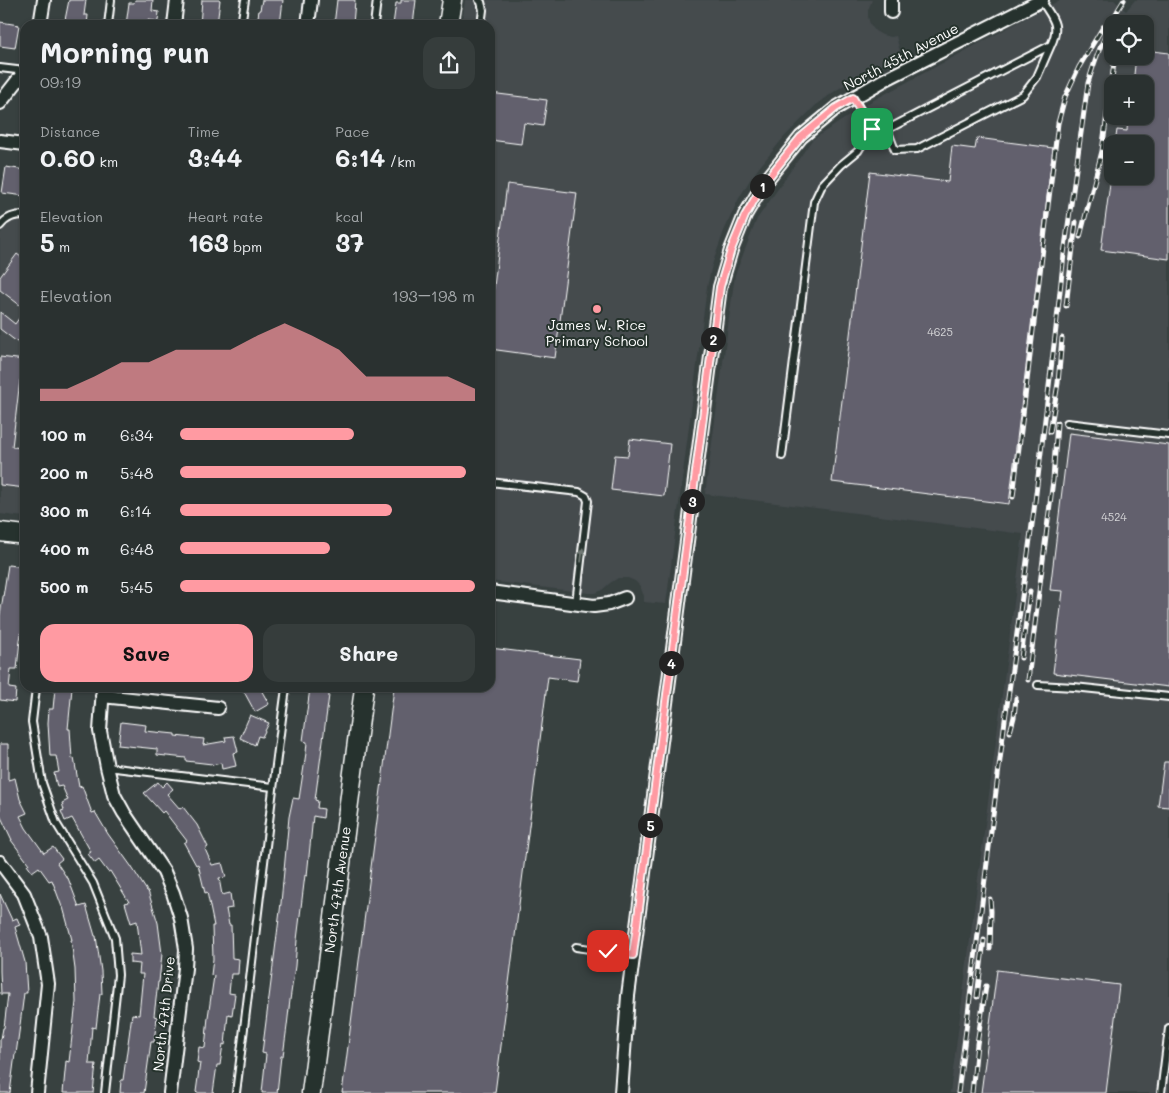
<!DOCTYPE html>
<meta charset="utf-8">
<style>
body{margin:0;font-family:Mali,sans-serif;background:#363d3c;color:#f1f3f6;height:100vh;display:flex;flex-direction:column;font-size:19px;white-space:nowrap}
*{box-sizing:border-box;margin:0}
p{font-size:16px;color:#a5a9ab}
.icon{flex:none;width:28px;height:28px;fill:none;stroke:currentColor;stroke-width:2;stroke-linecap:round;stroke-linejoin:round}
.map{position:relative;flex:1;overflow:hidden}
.drawer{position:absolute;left:20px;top:20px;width:475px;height:672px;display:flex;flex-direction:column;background:#2a3130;border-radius:15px;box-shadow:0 1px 4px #0004,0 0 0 1px #464c4c}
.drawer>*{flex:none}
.buttons{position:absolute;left:1104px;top:15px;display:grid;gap:10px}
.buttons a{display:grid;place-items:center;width:50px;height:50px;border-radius:10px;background:#2a3130;box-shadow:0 1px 4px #0004,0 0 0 1px #464c4c;font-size:25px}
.pin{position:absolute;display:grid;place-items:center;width:42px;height:42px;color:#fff;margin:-21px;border-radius:10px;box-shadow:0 2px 8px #0006}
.km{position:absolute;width:25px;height:25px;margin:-12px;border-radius:50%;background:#222;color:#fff;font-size:14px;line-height:25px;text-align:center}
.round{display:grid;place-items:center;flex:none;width:52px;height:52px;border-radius:15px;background:#363d3c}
.overview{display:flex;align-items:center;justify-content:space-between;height:85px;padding:0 20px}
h1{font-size:28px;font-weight:700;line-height:38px}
.metrics{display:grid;grid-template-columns:repeat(3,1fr);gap:8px;height:85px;padding:5px 20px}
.metrics div{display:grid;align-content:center}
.metrics b{font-size:25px;font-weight:700}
.metrics small{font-size:14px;font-weight:400}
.metrics p{font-size:14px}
.chart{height:140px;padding:10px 20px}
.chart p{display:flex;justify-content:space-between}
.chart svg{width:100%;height:90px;margin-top:5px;fill:#ff9aa2;opacity:.7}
.primary-button{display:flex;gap:10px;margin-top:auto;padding:10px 20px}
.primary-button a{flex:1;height:58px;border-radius:15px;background:#ff9aa2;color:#111;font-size:20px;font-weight:700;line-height:58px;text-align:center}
.primary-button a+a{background:#363d3c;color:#f1f3f6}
ul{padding:0 20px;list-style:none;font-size:16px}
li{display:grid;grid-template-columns:80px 60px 1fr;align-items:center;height:38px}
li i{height:12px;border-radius:6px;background:#ff9aa2}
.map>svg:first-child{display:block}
</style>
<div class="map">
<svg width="1169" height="1093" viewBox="0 0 1169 1093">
<rect width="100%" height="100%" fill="#384140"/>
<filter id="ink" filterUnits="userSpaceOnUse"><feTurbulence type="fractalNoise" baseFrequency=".02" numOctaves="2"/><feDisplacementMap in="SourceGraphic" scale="10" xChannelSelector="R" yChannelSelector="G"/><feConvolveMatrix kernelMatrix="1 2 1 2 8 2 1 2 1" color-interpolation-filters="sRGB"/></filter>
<g filter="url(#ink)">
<path fill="#454b4e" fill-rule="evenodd" d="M 465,0 L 872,0 L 868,10 L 868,17 L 870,24 L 875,31 L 882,35 L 891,37 L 896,36 L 901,56 L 862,74 L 835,91 L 815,106 L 784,137 L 761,165 L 751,178 L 738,200 L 724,231 L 712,265 L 707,287 L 666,604 L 644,602 L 644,596 L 640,586 L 635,581 L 628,578 L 618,578 L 610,583 L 602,590 L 596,593 L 589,593 L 490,581 L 490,25 L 462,25 Z
M 1060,0 L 1114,0 L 1126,11 L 1135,0 L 1169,0 L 1169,1093 L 950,1093 L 1023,534 L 705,494 L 735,275 L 757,219 L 812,140 L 872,101 ZM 1112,24 L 1145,24 L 1145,56 L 1112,56 ZM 1112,84 L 1145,84 L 1145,116 L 1112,116 ZM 1112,144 L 1145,144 L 1145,176 L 1112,176 Z
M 19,218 L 25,219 L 25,517 L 0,514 L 0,234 L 8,224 Z"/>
<path fill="#62616d" stroke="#fff" d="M 69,0 L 86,0 L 84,15 L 88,15 L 87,25 L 64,25 Z
M 135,0 L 153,0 L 152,11 L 159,12 L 158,21 L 148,20 L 148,25 L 126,25 L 129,3 L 134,3 Z
M 202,0 L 220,0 L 217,25 L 200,25 Z
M 262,0 L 283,0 L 280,25 L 257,25 L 259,10 L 260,10 Z
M 337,0 L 355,0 L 353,25 L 334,25 Z
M 401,0 L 416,0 L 413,25 L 393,25 L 396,3 L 401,3 Z
M 0,22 L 19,25 L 15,48 L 0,46 Z
M 1145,50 L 1169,53 L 1169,259 L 1101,250 L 1111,176 L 1145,176 L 1145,144 L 1115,144 L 1117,130 L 1127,131 L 1128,116 L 1145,116 L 1145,84 L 1133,84 L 1136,56 L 1145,56 Z
M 490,93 L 547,100 L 543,126 L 524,123 L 521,144 L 490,140 Z
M 977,138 L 1053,148 L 1009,504 L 832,482 L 870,172 L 948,182 L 952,146 L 975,149 Z
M 6,167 L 25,170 L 25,196 L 2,193 Z
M 507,184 L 577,193 L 555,358 L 490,349 L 490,318 Z
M 17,254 L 25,260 L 25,309 L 0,290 L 0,277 Z
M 25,310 L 25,340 L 21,345 L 0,329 L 0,312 L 15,324 Z
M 0,357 L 25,360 L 22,380 L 20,380 L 12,447 L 25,448 L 25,488 L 0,485 Z
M 1069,433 L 1169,445 L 1169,687 L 1053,673 L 1063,591 L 1050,590 Z
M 630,439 L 670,444 L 664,496 L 611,490 L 615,455 L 628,456 Z
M 8,565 L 25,567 L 25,610 L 20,640 L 17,669 L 11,669 L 9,688 L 16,689 L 15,702 L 0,700 L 0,616 Z
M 490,648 L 580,659 L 577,681 L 548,677 L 495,1093 L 342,1093 L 394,688 L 490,688 Z
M 55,688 L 72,688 L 68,729 L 70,729 L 72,759 L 74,758 L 79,787 L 82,786 L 92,813 L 95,812 L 108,834 L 131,866 L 147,891 L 148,891 L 158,923 L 162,954 L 159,982 L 158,982 L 154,1016 L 157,1017 L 154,1042 L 151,1042 L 144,1093 L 120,1093 L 121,1080 L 123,1080 L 132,1014 L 139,1015 L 143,974 L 139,974 L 140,964 L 130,963 L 130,954 L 141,955 L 137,921 L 131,923 L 125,903 L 129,902 L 110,871 L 108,872 L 99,860 L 95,863 L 88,854 L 91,852 L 72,818 L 65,821 L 61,811 L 64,810 L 62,803 L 68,800 L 62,786 L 57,787 L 54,773 L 59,772 L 56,756 L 50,756 L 48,723 L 49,709 L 53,709 Z
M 242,688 L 260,688 L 269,704 L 255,712 Z
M 310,688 L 330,688 L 315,800 L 318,801 L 317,808 L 324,809 L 323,818 L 313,816 L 307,876 L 305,875 L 297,940 L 295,966 L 290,1000 L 287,1026 L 283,1056 L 281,1056 L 277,1093 L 262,1093 L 266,1054 L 262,1053 L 281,903 L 289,817 L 293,798 L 299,799 L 306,753 L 307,742 L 303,741 Z
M 250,715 L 269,723 L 262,737 L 258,736 L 255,745 L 240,738 Z
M 121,722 L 146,725 L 145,731 L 175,734 L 175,736 L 204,739 L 203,745 L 226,741 L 225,737 L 234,736 L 238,752 L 233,753 L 236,766 L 222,769 L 221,763 L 212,765 L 212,764 L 186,761 L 186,758 L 157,755 L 157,749 L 118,745 Z
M 0,744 L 8,744 L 8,780 L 15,778 L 20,799 L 27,813 L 20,816 L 26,828 L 44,853 L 53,847 L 62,859 L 57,863 L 67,878 L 68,878 L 79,907 L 86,905 L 95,936 L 96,936 L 101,971 L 102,994 L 100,994 L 96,1028 L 92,1027 L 89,1064 L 96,1064 L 93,1093 L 63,1093 L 66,1061 L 69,1062 L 76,1002 L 75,969 L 71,940 L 72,940 L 63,907 L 62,907 L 52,880 L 49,881 L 39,867 L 32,872 L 27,865 L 29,864 L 11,840 L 12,840 L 0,815 Z
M 1164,762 L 1169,762 L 1169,807 L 1158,806 Z
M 158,782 L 162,787 L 167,782 L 173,789 L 167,794 L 180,809 L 183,807 L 197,825 L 208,847 L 205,849 L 212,865 L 222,863 L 226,877 L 219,878 L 222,895 L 230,893 L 232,908 L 226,909 L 229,925 L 231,925 L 232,958 L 239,959 L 238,974 L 231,974 L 229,993 L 235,994 L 232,1015 L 228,1014 L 225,1045 L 223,1044 L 220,1065 L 217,1065 L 213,1093 L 197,1093 L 196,1092 L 200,1063 L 197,1062 L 199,1047 L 205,1048 L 208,1017 L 214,976 L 211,975 L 213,959 L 212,926 L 214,926 L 207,892 L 205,893 L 198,864 L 196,865 L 184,843 L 187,841 L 164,811 L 162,813 L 144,793 Z
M 0,894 L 12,920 L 17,918 L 20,925 L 15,927 L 25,962 L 27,993 L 24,993 L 20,1025 L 16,1054 L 15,1054 L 10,1093 L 0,1093 L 0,1039 L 1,1039 L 3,1028 L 4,1028 L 8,994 L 1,994 L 0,971 Z
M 997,970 L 1119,985 L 1106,1093 L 981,1093 Z"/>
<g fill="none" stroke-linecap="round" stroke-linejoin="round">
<g stroke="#fff" stroke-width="10">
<path id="lane" d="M 479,0 L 481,2 L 483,10 L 481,25
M 108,25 L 111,0
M 241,25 L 245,0
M 374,25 L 377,0
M 0,68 L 25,71
M 872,129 L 880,132 L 892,127 L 1051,45 C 1061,24 1052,18 1041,0
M 887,129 L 895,150 L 917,149 L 1023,95 L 1037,77 L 1051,45
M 0,226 C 7,217 14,215 25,215
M 1067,423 L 1169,435
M 782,456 L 814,202 L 822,185 L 841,165 L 858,151 L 872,129 L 853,98
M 490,482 L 579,492 L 586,496 L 588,501 L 576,603
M 1038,685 L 1074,687 L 1169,697
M 36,688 L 32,722 L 42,783 L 56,823 L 93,883 L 115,938 L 118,975 L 105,1093
M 107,767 L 273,787
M 576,947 L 633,955
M 236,1093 C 253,958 268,822 286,688
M 1161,1093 L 1169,1028"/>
</g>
<g stroke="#fff" stroke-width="16">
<path id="street" d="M 891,0 L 891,12
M 40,25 L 44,0
M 174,25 L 177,0
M 308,25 L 311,0
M 0,103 L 25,71
M 0,141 L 25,144
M 490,592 L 594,606 L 609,604 L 625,598
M 103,688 L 100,731 L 107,767 L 114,795 L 124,813 L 164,872 L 173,893 L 181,918 L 186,949 L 185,968 L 170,1093
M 102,696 L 218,708
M 0,862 L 24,894 L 41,937 L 48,984 L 37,1093
M 621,1093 L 628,996 L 720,287 L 731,250 L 745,215 L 764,183 L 801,137 L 836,108 L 884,80 L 1042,0"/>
</g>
<g stroke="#fff" stroke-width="21">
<g id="secondary">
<path d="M 448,25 L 452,0"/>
<path d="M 0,532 L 25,535"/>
<path id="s1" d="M 311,1093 L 364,688"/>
</g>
</g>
<use href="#lane" stroke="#26332d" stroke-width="6"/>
<use href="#street" stroke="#26332d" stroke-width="12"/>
<use href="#secondary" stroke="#26332d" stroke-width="18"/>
<g stroke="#fff" stroke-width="5">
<path id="rail" d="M 1080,237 L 1102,151 L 1115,56
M 1066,306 L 1076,222
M 1050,432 L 1058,383 L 1062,338
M 1013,497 L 1058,123 L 1065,97 L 1079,67 L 1103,27
M 1021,658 L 1030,591
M 1028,680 L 1053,480 L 1057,423
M 1010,732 L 1014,717 L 1016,698
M 990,899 L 991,911 L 990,949
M 977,997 L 984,940
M 958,1093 L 1005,720 L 1034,510 L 1056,328 L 1064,254 L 1088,83 C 1097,53 1107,26 1124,0
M 972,1093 L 977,1044 L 986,986"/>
</g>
<use href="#rail" stroke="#26332d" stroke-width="3" stroke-dasharray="9" stroke-linecap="butt"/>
</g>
<defs><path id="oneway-solid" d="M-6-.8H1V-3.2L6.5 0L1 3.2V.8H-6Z" transform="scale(1.25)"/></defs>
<use fill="#727a76" href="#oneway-solid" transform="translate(582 555) rotate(-83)"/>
</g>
<g fill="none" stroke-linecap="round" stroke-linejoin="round" filter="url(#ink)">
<g stroke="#fff" stroke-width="10">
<path id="route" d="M 608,951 L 633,955 L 720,287 L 731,250 L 745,216 L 764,183 L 801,137 L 836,108 L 853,98 L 872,129"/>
</g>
<use href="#route" stroke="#ff9aa2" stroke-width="6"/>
</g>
<circle fill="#ff9aa2" stroke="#26332d" stroke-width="2" cx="597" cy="309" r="5"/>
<g text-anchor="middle" stroke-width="4" stroke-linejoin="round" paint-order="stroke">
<g font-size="11" fill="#d8d8da">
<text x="940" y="336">4625</text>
<text x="1114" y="521">4524</text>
</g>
<g font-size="14" fill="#fff" stroke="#26332d">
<text transform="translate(901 57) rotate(-28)" y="5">North 45th Avenue</text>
<text dy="5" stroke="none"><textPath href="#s1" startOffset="205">North 47th Avenue</textPath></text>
<text transform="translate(164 1014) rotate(-84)" y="5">North 47th Drive</text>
</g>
<g font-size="14" fill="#fff" stroke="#26332d">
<text x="597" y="330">James W. Rice<tspan x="597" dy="16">Primary School</tspan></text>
</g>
</g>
</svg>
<div class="buttons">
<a><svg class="icon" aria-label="locate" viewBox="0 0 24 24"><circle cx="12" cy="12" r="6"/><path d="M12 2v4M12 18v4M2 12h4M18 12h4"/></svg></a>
<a>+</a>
<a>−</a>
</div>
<div class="pin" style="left:872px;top:129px;background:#1e9e55"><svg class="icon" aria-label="arrive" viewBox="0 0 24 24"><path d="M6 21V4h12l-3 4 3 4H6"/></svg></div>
<div class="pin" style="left:608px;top:951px;background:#d93025"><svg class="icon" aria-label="check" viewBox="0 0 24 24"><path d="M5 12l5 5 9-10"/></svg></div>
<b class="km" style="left:762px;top:186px">1</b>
<b class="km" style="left:713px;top:339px">2</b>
<b class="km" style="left:692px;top:501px">3</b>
<b class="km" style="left:671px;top:663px">4</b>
<b class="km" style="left:650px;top:825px">5</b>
<section class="drawer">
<div class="overview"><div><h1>Morning run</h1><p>09:19</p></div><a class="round"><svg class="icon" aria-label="share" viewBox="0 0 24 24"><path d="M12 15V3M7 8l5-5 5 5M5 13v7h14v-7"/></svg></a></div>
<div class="metrics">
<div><p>Distance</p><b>0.60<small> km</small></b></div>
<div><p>Time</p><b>3:44</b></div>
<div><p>Pace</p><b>6:14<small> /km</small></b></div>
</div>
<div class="metrics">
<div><p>Elevation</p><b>5<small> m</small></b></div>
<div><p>Heart rate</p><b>163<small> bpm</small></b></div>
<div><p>kcal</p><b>37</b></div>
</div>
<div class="chart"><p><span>Elevation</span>193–198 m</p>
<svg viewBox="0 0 160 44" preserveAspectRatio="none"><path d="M0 44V38L10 38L20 32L30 25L40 25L50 19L60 19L70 19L80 12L90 6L100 12L110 19L120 32L130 32L140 32L150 32L160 38V44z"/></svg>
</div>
<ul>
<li><b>100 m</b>6:34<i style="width:59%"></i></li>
<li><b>200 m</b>5:48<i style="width:97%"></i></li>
<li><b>300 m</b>6:14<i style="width:72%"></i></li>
<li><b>400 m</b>6:48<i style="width:51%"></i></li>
<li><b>500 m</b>5:45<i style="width:100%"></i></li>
</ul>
<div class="primary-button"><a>Save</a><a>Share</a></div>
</section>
</div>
